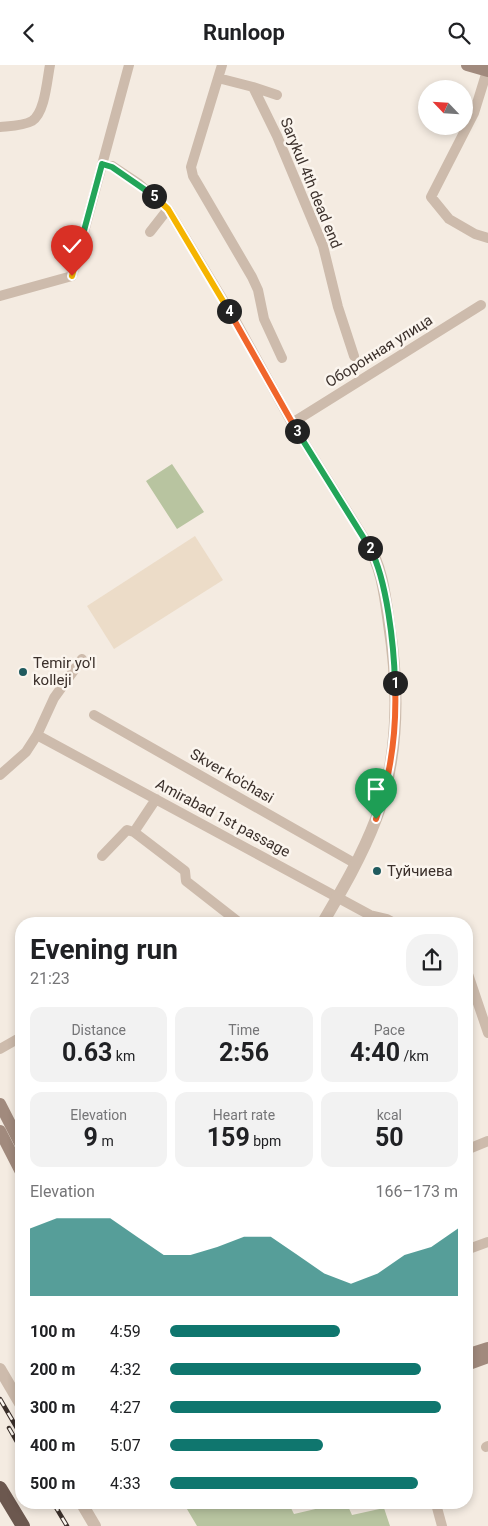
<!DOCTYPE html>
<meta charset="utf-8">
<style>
body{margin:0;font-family:Roboto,sans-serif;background:#f2f2f2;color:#202124;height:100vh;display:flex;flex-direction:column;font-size:19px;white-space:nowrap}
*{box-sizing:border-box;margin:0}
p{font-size:16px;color:#757577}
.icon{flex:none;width:28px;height:28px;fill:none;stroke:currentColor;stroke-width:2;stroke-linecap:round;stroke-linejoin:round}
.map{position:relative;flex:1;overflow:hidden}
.panel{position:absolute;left:15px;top:852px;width:458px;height:592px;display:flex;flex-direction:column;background:#fff;border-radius:20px;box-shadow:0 2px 8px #0003}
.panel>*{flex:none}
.needle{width:32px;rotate:295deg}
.fabs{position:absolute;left:418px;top:15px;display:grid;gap:10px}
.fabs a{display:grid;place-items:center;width:55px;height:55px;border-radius:50%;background:#fff;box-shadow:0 2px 8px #0003;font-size:25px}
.pin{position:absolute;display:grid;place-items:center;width:42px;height:42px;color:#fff;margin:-51px -21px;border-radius:50% 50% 50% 0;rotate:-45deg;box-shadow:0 0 5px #0007}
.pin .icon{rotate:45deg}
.km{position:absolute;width:25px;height:25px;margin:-12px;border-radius:50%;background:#222;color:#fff;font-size:14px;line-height:25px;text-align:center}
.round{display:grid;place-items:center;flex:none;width:52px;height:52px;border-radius:20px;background:#f2f2f2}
.head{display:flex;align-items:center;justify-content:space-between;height:85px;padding:0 15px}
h1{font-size:28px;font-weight:700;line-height:38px}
.metrics{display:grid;grid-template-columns:repeat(3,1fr);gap:8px;height:85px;padding:5px 15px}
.metrics div{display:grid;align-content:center;border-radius:12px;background:#f2f2f2;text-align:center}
.metrics b{font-size:25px;font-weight:700}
.metrics small{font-size:14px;font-weight:400}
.metrics p{font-size:14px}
.chart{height:140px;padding:10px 15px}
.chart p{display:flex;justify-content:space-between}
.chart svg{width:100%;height:90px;margin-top:5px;fill:#0f766e;opacity:.7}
ul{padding:0 15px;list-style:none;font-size:16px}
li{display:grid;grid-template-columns:80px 60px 1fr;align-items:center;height:38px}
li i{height:12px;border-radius:6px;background:#0f766e}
header{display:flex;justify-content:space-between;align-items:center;height:65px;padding:0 15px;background:#fff;font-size:22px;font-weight:700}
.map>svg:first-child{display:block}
</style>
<header><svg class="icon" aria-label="back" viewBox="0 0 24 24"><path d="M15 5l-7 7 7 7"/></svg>Runloop<svg class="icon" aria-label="search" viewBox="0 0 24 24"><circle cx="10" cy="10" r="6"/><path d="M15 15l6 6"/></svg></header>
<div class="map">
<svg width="488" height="1461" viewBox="0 0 488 1461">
<rect width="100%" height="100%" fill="#f4ebe1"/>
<path fill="#b8c4a0" d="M 172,399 L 204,447 L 177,464 L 146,416 Z
M 184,1439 L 289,1439 L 294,1449 L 337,1439 L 347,1439 L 352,1450 L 384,1443 L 390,1461 L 197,1461 Z"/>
<path fill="#ecdcc8" d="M 195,471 L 223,515 L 114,584 L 87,541 Z"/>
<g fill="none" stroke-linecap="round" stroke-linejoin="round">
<path stroke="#cdbbac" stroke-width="10" d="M 222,0 L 191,102 L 193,111 L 252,212 L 258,225 L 264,254 L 282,293
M 487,6 L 474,48 L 431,132 L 449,154 L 475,169 L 488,173
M 218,13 L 253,22 L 277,71 L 323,181 L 338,242 L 354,291
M 253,22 L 277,30
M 0,62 C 10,61 23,61 32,56 C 45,48 47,15 50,0
M 102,99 L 112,101 L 139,119 L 168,144 L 234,253 L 292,358 L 366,476
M 150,167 L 168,144
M 0,231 L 72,211 L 129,0
M 292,358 L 481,240
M 94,650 L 356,799
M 37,670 L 370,850 L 387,854 L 396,859
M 0,710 L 26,687 L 37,670 L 54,633 L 82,594
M 156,734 L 134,767 L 185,806 L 186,816 L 241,859
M 102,791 L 127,765 L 134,767
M 466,903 L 488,968
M 0,984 L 21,972
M 466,1085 L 488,1076
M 466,1185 L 488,1177
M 486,1382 L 488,1381
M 436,1439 L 442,1461"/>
<path stroke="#cdbbac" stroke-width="12" d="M 322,859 C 342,825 362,791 376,754 C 399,693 399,623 389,559 C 385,530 382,501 366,476
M 0,1304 L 21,1340
M 82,1439 L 95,1461"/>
<path stroke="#a18a7d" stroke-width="12" d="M 467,0 L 488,6
M 0,1039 L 21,1080
M 0,1066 L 21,1107
M 466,1290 L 488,1283
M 466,1300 L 488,1292"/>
<path stroke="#6c584f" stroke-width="14" d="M 0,1423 L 23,1461"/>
<g stroke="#3b302b" stroke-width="4.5">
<path id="rail" d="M 0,1334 L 21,1370
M 9,1363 L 21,1384
M 54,1439 L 67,1461"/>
</g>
<use href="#rail" stroke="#fbf5ee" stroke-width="2.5" stroke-dasharray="8" stroke-linecap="butt"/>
</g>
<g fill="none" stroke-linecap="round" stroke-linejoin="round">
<g stroke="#fff" stroke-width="10">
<path id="split-1" d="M 376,754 C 391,710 397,664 395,618"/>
</g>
<g stroke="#fff" stroke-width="10">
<path id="split-2" d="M 370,483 C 387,515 394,581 395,618"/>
</g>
<g stroke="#fff" stroke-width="10">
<path id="split-3" d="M 297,366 L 370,483"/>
</g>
<g stroke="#fff" stroke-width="10">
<path id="split-4" d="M 229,246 L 297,366"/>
</g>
<g stroke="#fff" stroke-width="10">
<path id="split-5" d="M 154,131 L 168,144 L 229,246"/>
</g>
<g stroke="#fff" stroke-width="10">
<path id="split-6" d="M 82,173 L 102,99 L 112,102 L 154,131"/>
</g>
<g stroke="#fff" stroke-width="10">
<path id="split-7" d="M 72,211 L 82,173"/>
</g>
<use href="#split-1" stroke="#f0652b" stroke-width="6"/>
<use href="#split-2" stroke="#22a559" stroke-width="6"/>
<use href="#split-3" stroke="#22a559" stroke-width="6"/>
<use href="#split-4" stroke="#f0652b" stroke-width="6"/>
<use href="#split-5" stroke="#f5b400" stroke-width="6"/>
<use href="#split-6" stroke="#22a559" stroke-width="6"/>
<use href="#split-7" stroke="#f5b400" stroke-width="6"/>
</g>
<g fill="#1f5a5e" stroke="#fbf5ee" stroke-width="2">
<circle cx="23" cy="607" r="5"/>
<circle cx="377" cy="806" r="5"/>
</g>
<g text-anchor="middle" stroke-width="5" stroke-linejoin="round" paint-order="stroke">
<g font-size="15" fill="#3b302b" stroke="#fbf5ee">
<text transform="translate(311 118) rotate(68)" y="5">Sarykul 4th dead end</text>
<text transform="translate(379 286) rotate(-32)" y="5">Оборонная улица</text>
<text transform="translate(232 711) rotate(30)" y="5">Skver ko'chasi</text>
<text transform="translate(223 753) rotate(28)" y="5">Amirabad 1st passage</text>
</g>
<g font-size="15" fill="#3b302b" stroke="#fbf5ee" text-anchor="start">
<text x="33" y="603">Temir yo'l<tspan x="33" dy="17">kolleji</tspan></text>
<text x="387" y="811">Туйчиева</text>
</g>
</g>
</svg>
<div class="fabs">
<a><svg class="needle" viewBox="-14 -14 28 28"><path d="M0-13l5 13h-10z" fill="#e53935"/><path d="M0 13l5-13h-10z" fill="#757577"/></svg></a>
</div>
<div class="pin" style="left:376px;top:754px;background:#1e9e55"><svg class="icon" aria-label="arrive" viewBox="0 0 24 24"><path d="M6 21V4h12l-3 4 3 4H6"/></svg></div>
<div class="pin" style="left:72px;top:211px;background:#d93025"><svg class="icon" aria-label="check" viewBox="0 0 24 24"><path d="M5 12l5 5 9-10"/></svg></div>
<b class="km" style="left:395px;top:618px">1</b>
<b class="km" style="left:370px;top:483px">2</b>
<b class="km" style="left:297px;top:366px">3</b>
<b class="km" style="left:229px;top:246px">4</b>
<b class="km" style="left:154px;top:131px">5</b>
<section class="panel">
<div class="head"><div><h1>Evening run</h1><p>21:23</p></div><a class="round"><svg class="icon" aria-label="share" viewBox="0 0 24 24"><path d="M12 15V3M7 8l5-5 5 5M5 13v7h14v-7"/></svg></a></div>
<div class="metrics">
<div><p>Distance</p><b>0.63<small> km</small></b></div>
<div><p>Time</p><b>2:56</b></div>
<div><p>Pace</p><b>4:40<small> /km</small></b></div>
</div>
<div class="metrics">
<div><p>Elevation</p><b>9<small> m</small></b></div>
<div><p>Heart rate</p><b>159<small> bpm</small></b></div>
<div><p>kcal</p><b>50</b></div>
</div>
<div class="chart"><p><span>Elevation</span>166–173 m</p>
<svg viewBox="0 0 160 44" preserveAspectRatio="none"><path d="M0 44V11L10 6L20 6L30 6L40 15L50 24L60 24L70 20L80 15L90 15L100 24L110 33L120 38L130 33L140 24L150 20L160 11V44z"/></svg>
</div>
<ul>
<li><b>100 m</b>4:59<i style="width:59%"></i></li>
<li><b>200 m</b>4:32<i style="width:87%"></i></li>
<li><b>300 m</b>4:27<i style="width:94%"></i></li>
<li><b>400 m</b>5:07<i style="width:53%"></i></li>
<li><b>500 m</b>4:33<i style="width:86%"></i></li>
</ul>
</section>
</div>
